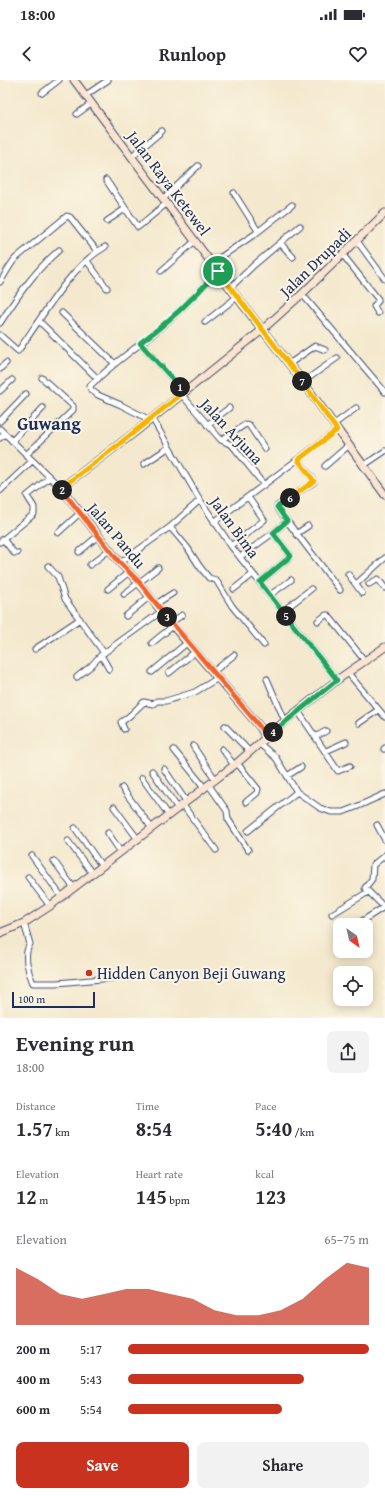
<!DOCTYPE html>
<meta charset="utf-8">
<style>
body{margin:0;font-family:"Gentium Book Plus",serif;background:#f2f2f3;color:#2b2b33;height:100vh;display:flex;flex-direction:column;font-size:15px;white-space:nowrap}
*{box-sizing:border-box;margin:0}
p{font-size:13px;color:#7c7c81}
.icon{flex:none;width:22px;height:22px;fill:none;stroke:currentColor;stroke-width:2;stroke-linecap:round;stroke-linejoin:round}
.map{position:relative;height:938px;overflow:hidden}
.sheet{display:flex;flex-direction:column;background:#fff;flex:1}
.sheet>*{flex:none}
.needle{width:26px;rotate:146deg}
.fabs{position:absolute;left:333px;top:838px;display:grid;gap:8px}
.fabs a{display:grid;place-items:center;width:40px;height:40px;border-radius:8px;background:#fff;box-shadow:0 2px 10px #0003;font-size:20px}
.scale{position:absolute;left:12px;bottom:10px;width:83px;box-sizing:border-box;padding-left:4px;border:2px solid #1b2f5e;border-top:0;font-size:11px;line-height:14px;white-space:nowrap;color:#1b2f5e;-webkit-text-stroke:3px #fcf5e5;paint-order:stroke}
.pin{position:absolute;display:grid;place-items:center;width:34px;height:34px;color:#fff;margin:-17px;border:2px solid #fff;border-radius:50%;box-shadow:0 1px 4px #0007}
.km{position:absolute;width:20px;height:20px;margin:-10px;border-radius:50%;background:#222;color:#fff;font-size:11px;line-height:20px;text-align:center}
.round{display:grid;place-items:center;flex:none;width:42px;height:42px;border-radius:8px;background:#f2f2f3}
.headline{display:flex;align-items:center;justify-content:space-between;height:68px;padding:0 16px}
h1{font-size:22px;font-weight:700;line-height:30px}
.stats{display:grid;grid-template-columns:repeat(3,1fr);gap:6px;height:68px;padding:4px 16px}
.stats div{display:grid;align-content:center}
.stats b{font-size:20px;font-weight:700}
.stats small{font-size:11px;font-weight:400}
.stats p{font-size:11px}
.chart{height:112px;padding:8px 16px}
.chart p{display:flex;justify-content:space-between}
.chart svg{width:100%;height:72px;margin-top:4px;fill:#c8321e;opacity:.7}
.action{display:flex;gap:8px;margin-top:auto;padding:8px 16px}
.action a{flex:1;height:46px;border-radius:8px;background:#c8321e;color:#fff;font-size:16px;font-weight:700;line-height:46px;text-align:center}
.action a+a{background:#f2f2f3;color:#2b2b33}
ul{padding:0 16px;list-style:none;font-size:13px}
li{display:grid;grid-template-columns:64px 48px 1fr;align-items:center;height:30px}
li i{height:10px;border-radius:5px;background:#c8321e}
.status{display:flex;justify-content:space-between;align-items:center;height:28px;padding:0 20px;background:#fff;direction:ltr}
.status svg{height:11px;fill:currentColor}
header{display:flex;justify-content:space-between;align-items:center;height:52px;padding:0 16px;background:#fff;font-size:18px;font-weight:700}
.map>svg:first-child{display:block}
</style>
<div class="status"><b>18:00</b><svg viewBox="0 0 49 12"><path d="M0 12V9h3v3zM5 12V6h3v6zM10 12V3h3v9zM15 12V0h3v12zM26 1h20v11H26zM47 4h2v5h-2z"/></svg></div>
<header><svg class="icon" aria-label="back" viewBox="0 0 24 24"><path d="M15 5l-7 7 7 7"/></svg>Runloop<svg class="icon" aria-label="heart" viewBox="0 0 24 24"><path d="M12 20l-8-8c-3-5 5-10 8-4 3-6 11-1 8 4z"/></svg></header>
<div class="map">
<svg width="385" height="938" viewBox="0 0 385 938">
<rect width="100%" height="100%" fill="#fcf5e5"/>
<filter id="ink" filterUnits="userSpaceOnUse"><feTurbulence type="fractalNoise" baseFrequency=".025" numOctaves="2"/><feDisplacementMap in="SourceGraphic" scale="8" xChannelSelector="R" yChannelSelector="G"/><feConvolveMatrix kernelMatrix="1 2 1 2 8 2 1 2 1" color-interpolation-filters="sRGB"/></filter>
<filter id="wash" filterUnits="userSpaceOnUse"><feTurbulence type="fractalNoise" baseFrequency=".012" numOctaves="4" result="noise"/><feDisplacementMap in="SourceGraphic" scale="16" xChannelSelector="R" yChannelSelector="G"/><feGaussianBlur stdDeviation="0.9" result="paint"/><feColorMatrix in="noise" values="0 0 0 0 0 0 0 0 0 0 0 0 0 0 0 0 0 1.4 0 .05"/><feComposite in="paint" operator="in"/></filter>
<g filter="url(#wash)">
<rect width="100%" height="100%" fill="#f4e9ce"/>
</g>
<g filter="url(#ink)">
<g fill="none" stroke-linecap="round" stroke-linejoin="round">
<g stroke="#3c4b6f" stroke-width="7">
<path id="street" d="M 42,13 L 59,0
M 86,15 L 108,0
M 77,34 L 92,23
M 132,76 L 162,51
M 106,100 L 138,147 L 167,123
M 234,113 L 258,151
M 164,118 L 198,86
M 107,141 L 125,129
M 357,161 L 385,199
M 280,163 L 293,177
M 343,175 L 378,219 L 378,221 L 374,226 L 378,233
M 87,181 L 107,208
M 212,183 L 255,154 L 292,125
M 161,191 L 195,161
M 0,202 C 6,194 9,185 16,178 L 67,136 L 70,137 L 97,171
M 230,208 L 254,185 L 300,146
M 302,214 L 385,312
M 62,233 L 114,283
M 39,241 L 98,299
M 205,242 L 237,217
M 0,243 C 19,214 33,193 59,170
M 0,255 L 18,271 C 42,238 69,187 105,167
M 140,263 L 184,312
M 289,284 L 315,266 L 325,270
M 0,289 L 6,283
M 303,302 L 337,278
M 0,311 L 12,300
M 181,314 L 221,360 L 232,365 L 264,405
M 152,338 L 200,420 L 231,466 L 337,600
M 150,340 L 121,325 L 98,315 L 91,310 L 90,306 C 110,286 132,271 154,253 C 178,234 198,213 218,191
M 0,341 L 26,314
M 207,345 L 229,328
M 333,345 L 356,328
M 0,349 L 61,408
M 0,358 L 5,354
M 221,360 L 246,344 L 249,345 L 265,369
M 12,361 L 43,328
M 26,375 L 73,330 L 73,326 L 42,298
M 298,380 L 313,399 L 314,402 L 277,426 L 277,428 L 340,510
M 144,384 L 168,368
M 325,386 L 349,365
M 363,386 L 385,371
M 0,411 L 32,381
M 214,442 L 337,350
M 170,447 L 187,467 L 200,487 L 209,498 L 216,500 L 232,526 L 264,565
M 58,453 L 80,433
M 296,454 L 308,446
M 3,459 L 14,473 L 17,473
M 0,462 L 34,434 L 34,427 L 27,416 L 49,398
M 231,466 L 264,440 L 248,417
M 79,472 L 98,456
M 240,477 L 273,453 L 287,441
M 120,483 L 170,447 L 200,420
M 90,485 L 109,470
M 48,486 L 58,497 L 65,519 L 104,573
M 348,494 L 362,513
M 260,502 L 291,476 L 273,453
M 356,504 L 385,478
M 369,504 L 378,499 L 385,508
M 108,509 L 129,492
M 234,509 L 253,494
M 124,514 L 158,488
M 270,515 L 291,500
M 156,524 L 173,513
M 283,531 L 311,509
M 126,536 L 150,516
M 175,540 L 182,535
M 318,541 L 326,535 L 328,535 L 365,581
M 152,563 L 173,546
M 35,569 L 80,539
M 101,575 L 109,589
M 152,592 L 188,562
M 213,592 L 234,575
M 169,593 L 196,571
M 348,593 L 385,637
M 77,597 L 91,586 L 101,575 L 162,531
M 267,599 L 285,641
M 298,631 L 338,691 L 350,686
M 359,643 L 378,630
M 225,646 L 250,672
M 124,649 L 121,642 C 130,637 136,629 144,622 L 153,624 L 157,621 L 166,621 L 195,612 L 218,598
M 315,657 L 326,651
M 260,664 L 276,678 L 297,712 L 320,728 L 331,732 L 343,732 L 356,727 L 385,714
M 193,666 L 215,699
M 222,669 L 234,685
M 384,669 L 385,668
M 174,670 L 204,707
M 326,671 L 346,662
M 237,683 L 258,709 L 257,713 L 246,722
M 164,689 L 186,721
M 152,691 L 177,727
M 287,696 L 301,687
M 142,698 L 168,734
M 208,704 L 227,731 L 228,739 L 248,770
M 122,708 L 151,747
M 182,724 L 216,770
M 114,727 L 137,758
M 377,745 L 385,760
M 75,748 L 101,785
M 248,751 L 297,712
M 108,753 L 120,771
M 68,761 L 92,793
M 385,775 L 373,785 L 372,799 L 365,808 L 385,828
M 32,776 L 61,816
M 54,781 L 73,807
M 28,797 L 50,826
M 332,834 L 368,812
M 24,843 L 30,864 C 23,874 28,892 33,903 L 57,903 L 113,898
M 356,845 L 384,827"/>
</g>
<g stroke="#3c4b6f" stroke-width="9">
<path id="secondary" d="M 74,0 L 237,217 L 303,302 L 385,415
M 266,658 L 260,647 L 173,546 L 139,503 L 120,483 L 61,408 L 134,353 L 262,250 L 302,214 L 385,133
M 0,853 L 24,843 L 50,826 L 237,683 L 285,641 L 337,600 L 385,567"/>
</g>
<use href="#street" stroke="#fff" stroke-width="5"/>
<use href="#secondary" stroke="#fce5d0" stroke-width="7"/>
</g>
</g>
<g fill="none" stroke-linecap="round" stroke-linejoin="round" filter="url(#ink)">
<g stroke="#fff" stroke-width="8">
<path id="split-1" d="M 180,307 L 140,263 C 169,242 194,218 218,191"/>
</g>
<g stroke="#fff" stroke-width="8">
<path id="split-2" d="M 62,410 L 61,408 L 118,365 L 184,312 L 180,307"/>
</g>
<g stroke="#fff" stroke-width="8">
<path id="split-3" d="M 62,410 L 120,483 L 139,502 L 167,537"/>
</g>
<g stroke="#fff" stroke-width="8">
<path id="split-4" d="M 167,537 L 260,647 L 266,658 L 273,652"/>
</g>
<g stroke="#fff" stroke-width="8">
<path id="split-5" d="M 273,652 L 337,600 L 286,536"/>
</g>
<g stroke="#fff" stroke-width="8">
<path id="split-6" d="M 286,536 L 260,502 L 291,476 L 273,453 L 287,441 L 277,427 L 290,418"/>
</g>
<g stroke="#fff" stroke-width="8">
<path id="split-7" d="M 290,418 L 314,401 L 298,380 L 337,350 L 302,301"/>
</g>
<g stroke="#fff" stroke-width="8">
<path id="split-8" d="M 218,191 L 302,301"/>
</g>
<use href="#split-1" stroke="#22a559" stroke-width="5"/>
<use href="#split-2" stroke="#f5b400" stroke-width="5"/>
<use href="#split-3" stroke="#f0652b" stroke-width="5"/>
<use href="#split-4" stroke="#f0652b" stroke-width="5"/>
<use href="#split-5" stroke="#22a559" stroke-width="5"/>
<use href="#split-6" stroke="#22a559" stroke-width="5"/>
<use href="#split-7" stroke="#f5b400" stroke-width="5"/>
<use href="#split-8" stroke="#f5b400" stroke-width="5"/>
</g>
<circle fill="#c8321e" stroke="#fcf5e5" stroke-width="1.5" cx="89" cy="893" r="4"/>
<g text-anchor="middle" stroke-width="4" stroke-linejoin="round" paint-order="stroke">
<g font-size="16" fill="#1b2f5e" stroke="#fcf5e5">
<text transform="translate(169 103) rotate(53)" y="6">Jalan Raya Ketewel</text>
<text transform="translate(315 182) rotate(-44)" y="6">Jalan Drupadi</text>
<text transform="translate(232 351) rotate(47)" y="6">Jalan Arjuna</text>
<text transform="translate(235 447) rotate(54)" y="6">Jalan Bima</text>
<text transform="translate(117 455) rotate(50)" y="6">Jalan Pandu</text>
</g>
<g font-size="16" fill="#1b2f5e" stroke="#fcf5e5" text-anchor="start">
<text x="97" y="899">Hidden Canyon Beji Guwang</text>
</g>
<g font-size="18" font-weight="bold" fill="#1b2f5e" stroke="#fcf5e5">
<text x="49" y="350">Guwang</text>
</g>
</g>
</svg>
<div class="fabs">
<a><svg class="needle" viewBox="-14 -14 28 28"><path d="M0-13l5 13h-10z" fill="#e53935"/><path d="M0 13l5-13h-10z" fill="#7c7c81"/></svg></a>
<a><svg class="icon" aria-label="locate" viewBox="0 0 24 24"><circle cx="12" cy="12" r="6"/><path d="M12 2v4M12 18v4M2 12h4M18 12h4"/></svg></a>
</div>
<div class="scale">100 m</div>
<div class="pin" style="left:218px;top:191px;background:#1e9e55"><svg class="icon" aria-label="arrive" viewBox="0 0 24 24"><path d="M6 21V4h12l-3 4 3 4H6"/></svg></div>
<b class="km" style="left:180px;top:307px">1</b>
<b class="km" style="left:62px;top:410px">2</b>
<b class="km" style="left:167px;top:537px">3</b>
<b class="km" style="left:273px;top:652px">4</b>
<b class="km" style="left:286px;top:536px">5</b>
<b class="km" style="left:290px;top:418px">6</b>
<b class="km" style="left:302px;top:301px">7</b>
</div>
<section class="sheet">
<div class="headline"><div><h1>Evening run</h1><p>18:00</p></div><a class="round"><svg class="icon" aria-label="share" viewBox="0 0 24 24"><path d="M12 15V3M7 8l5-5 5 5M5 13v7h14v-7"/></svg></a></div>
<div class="stats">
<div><p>Distance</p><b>1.57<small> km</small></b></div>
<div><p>Time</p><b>8:54</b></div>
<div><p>Pace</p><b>5:40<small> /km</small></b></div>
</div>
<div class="stats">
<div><p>Elevation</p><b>12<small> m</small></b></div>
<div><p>Heart rate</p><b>145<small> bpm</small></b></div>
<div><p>kcal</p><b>123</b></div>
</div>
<div class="chart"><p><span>Elevation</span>65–75 m</p>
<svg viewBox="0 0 160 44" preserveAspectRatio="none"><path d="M0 44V9L10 16L20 25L30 28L40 25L50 22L60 22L70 25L80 28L90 35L100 38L110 38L120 35L130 28L140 16L150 6L160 9V44z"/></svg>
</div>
<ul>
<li><b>200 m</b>5:17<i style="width:100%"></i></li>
<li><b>400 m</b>5:43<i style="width:73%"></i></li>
<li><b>600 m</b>5:54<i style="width:64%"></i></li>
</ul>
<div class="action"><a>Save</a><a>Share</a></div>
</section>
